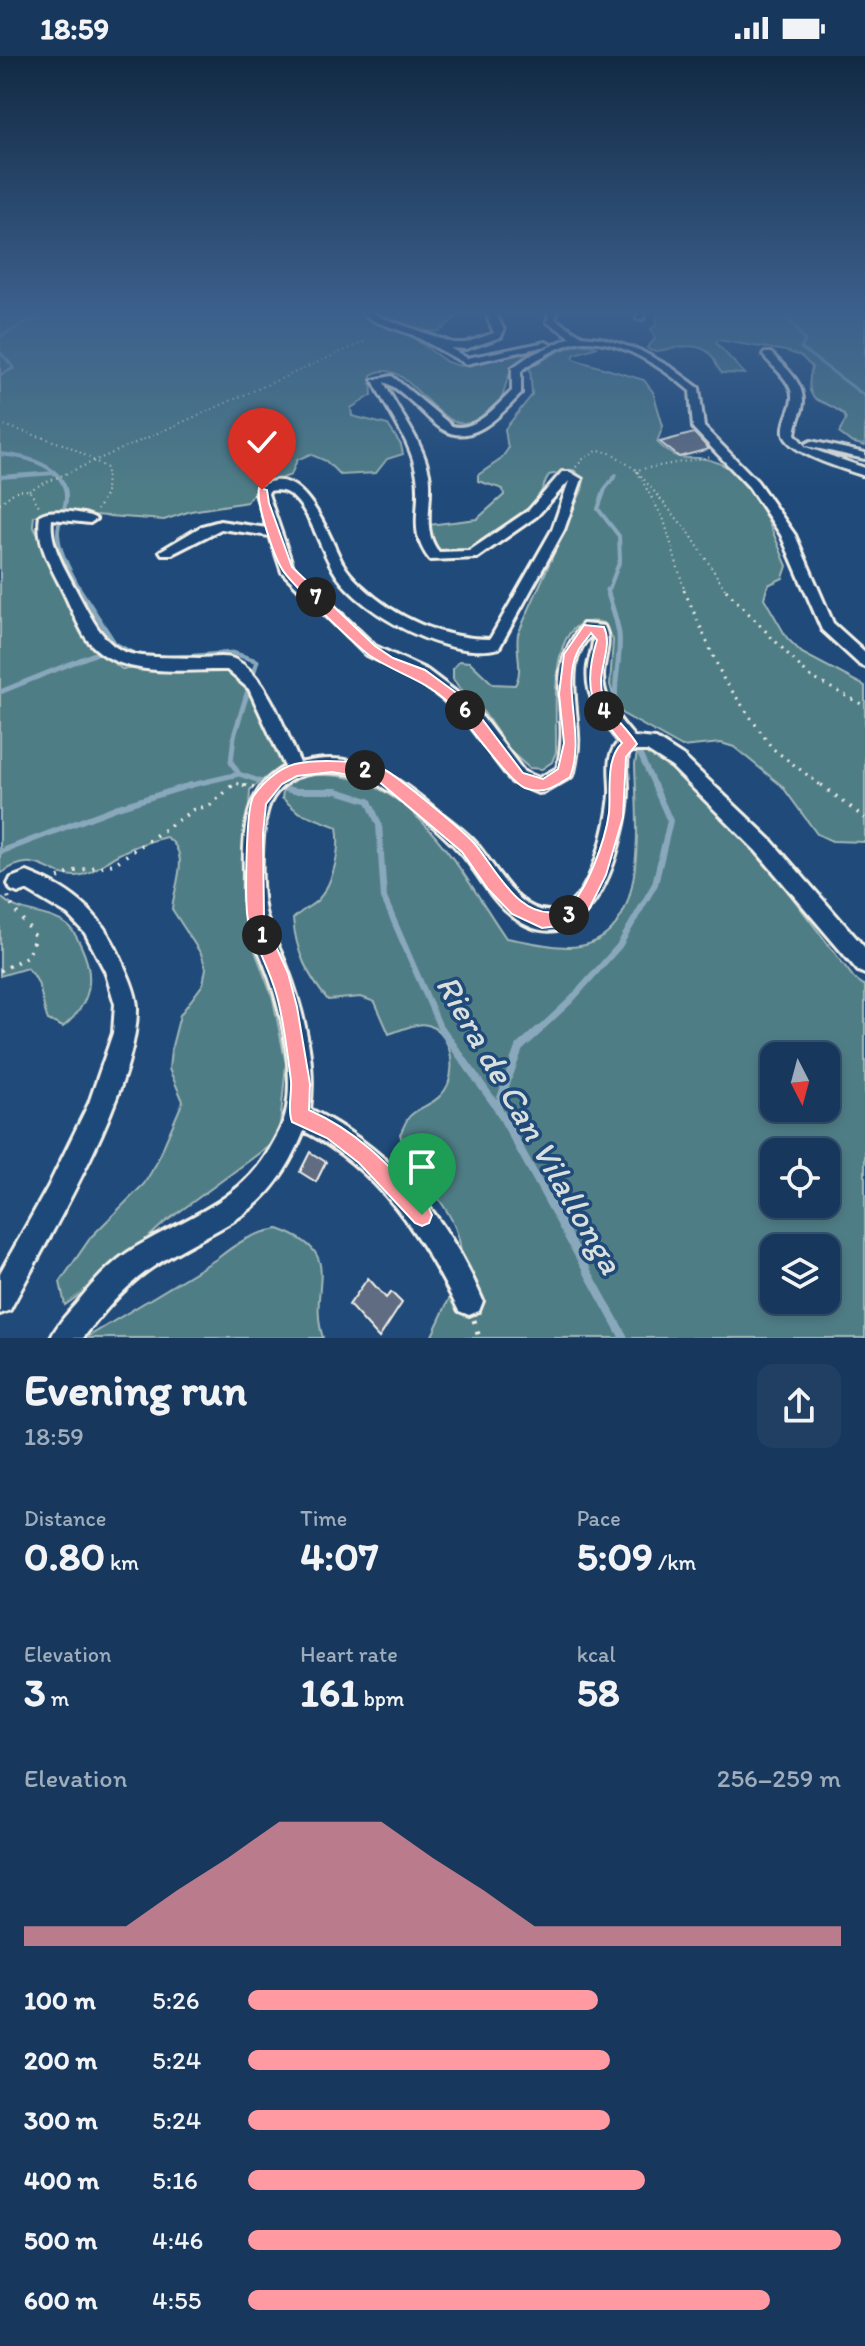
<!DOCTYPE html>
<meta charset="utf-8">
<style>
body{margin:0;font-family:Itim,sans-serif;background:#203f62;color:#f1f3f6;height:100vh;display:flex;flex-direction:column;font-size:30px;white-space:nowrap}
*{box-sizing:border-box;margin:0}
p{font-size:26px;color:#9eacbb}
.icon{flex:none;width:44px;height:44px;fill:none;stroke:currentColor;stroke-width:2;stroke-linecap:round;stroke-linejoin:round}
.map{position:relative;height:1282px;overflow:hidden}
.panel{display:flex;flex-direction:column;background:#17385c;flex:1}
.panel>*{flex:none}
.needle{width:52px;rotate:174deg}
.buttons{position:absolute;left:760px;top:986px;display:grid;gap:16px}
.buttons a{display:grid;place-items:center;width:80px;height:80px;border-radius:16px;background:#17385c;box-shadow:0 4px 12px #0003,0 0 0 2px #365272;font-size:40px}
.pin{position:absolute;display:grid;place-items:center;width:68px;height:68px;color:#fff;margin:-82px -34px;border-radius:50% 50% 50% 0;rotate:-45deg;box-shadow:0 0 8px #0007}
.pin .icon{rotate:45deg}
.km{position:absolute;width:40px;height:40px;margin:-20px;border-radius:50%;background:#222;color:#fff;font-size:22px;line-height:40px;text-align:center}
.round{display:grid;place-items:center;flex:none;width:84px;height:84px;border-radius:16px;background:#203f62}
.headline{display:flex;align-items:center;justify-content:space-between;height:136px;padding:0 24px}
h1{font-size:44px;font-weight:700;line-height:60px}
.metrics{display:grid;grid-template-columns:repeat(3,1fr);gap:12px;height:136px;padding:8px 24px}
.metrics div{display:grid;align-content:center}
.metrics b{font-size:40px;font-weight:700}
.metrics small{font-size:22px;font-weight:400}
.metrics p{font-size:22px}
.chart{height:224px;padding:16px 24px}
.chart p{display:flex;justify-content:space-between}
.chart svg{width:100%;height:144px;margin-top:8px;fill:#ff9aa2;opacity:.7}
ul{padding:0 24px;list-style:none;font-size:26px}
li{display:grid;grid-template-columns:128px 96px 1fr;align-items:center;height:60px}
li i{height:20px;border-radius:10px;background:#ff9aa2}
.status{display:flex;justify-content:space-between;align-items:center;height:56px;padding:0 40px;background:#17385c;direction:ltr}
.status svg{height:22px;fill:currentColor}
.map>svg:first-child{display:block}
</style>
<div class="status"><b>18:59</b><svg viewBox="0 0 49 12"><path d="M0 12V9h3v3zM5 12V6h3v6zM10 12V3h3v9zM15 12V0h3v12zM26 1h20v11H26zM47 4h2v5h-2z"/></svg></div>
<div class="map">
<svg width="865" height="1282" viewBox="0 0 865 1282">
<rect width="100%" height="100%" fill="#1f4a7a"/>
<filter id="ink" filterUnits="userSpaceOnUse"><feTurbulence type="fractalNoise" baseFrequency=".0125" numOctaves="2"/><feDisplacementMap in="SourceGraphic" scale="16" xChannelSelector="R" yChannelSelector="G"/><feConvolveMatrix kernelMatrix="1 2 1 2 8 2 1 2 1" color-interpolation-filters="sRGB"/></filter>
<g filter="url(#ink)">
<path fill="#507d86" stroke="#a2b7b7" stroke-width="2" fill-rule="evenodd" d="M 0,255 L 464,255 L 440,275 L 423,276 L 415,283 L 447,306 L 460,310 L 543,294 C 532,300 520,302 512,313 C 500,332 509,356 475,366 C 430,378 410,296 371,319 L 372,339 L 351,352 L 352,360 L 388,369 L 401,389 L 403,398 L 387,403 L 376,417 L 340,419 L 326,405 L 310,398 L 297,404 L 291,419 L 258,431 L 247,446 L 191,455 L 164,464 L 52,456 L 34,460 L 33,469 L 58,522 L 105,600 L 122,613 L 227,613 L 249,630 L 286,706 L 250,734 L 247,794 L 250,881 L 273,943 L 286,1008 L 280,1070 L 269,1090 L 164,1167 L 106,1220 L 65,1249 L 60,1226 L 91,1181 L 144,1128 L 156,1108 L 183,1045 L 169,1013 L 171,994 L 180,959 L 203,928 L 206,912 L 201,898 L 172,853 C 174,829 192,797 166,781 C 150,785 134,790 119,798 C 105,805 92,819 76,820 C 45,821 39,791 0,818 Z
M 667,255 L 865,255 L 865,390 L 851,386 L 839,377 L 846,363 L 844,359 C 822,339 802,352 812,311 L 801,300 L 786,295 L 718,284 L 716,287 L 745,318 L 722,317 C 716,312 715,301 708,296 C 692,283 668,296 651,295 L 647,292 L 655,283 L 651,273 L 657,268 L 656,259 Z
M 580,288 L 598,291 L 575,298 L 573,301 L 576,304 L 644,324 L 653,336 L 663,370 L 657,386 C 684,412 684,396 713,405 C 755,417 771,474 787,510 L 783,522 L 768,529 L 764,542 L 787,582 L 802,597 L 865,630 L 865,786 L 832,785 L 817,778 L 782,730 L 734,691 L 721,687 L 682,691 L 623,658 L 616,649 L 610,629 L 613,584 L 603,567 C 543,552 558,662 556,696 L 552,706 L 542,713 L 529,712 L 510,695 L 484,657 L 459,631 L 453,623 L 453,612 L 459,605 L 470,606 L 493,628 L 515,629 C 524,614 515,596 518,578 L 582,434 L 584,424 L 574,414 L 549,419 C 543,428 542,438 535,446 C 521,461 446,523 431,488 C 429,483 429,474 428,469 L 477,463 L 504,439 L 503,433 L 478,425 L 478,419 L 500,404 L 508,393 L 505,373 L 532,339 L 530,311 L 559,295 Z
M 648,692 L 660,695 L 753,790 L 854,922 L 865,930 L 865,1282 L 431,1282 C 458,1222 480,1196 435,1138 C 420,1118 406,1102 400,1078 C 403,1073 405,1066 409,1061 C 416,1052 432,1049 440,1040 C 455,1026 454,998 444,982 C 428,958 410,971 389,978 L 375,946 L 361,941 L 328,944 C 307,919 296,896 293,863 C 300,855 310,851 318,844 C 334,826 341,793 337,771 L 298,756 L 282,742 L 284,728 C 297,718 308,719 325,719 C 413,719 462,818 506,882 C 526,885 547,891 567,891 C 653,892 636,764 635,708 L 637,697 ZM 774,1000 L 826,1000 L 826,1052 L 774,1052 ZM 774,1096 L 826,1096 L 826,1148 L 774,1148 ZM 774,1192 L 826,1192 L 826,1244 L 774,1244 Z
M 0,840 C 17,859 47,854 67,869 C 74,874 77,882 81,890 C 96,922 91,948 63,971 L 48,964 C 40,945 44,927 27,912 L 0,920 Z
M 278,1173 C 349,1198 306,1229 323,1282 L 86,1282 L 218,1202 C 238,1186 253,1177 278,1173 Z"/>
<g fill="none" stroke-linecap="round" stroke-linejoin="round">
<path stroke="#89a8bc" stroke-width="3" d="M 777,255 L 795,270 L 805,286 L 801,292 L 865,340
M 0,281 L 30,264 L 66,255
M 0,296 L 14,312 L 0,319"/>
<path stroke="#89a8bc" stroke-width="4" d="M 0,398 C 25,400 67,410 66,442 C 66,454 57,465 58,478 C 59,498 73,519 81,536
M 0,421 L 55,417
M 608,536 L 620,504 L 619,480 L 598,453 L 605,433 L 616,419"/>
<path stroke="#89a8bc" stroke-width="5" d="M 80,534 L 115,588 L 137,600
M 607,534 C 611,548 617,563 619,578 C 622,609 608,637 621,668
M 170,602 L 233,597 L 257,605 L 234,680 L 231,706 L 239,718 L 268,728
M 0,636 L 107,593
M 638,694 L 655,731
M 183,731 L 239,718"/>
<path stroke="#89a8bc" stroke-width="6" d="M 278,731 L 294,735 L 337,735 L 369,745 L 379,769 L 384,842 L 442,976
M 0,796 L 118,751 L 191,729
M 537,976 L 571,944 L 619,890 L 655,828 L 670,765 L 654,729"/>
<path stroke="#89a8bc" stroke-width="8" d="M 442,974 L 497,1051 L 624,1282
M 498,1050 L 519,992 L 539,974"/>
</g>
<path fill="#616c81" stroke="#f4f1e8" stroke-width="2" d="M 694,377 L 709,393 L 679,401 L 660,386 Z
M 310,1096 L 326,1106 L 316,1126 L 300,1116 Z
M 368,1222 L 386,1242 L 391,1236 L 402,1247 L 379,1282 L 349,1249 Z"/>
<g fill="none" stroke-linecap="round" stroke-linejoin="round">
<g stroke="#f4f1e8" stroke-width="6">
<path id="minor" d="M 360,255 L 370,255 L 380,261 L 453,287 L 465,287 L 494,277 L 487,260 L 489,255 L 498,255 L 497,260 L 504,274 L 501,281 L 466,293 L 450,292 L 467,302 L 546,286 L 551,289 L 466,308 L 413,279 L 374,265 Z
M 549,255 L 558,255 L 555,263 L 582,280 L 601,282 L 639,294 L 672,312 L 699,332 L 704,371 L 757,425 L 795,479 L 833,567 L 865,596 L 865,611 L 860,609 L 822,574 L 781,479 L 749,431 L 693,372 L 690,335 C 662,311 621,284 583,285 C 565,286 535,304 521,315 L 521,338 C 501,358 472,392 442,373 C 431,366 423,356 414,348 C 405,340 395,330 384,326 C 398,356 422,383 429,417 C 434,443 420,474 439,496 L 469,495 L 529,454 L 562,416 L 570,416 L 582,423 L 564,474 L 499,592 C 450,605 365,560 337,520 C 322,498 316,470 300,449 C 292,438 283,432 269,435 L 268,438 L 293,511 L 375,590 L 427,614 L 456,636 L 483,662 L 524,716 L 539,722 L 557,712 C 572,656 541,619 583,568 L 604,570 C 613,587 603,602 603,620 C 603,645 619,663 634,681 L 656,683 L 684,701 L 770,783 L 865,892 L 865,918 L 858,915 L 756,795 L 672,711 L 647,695 L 633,695 L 628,698 C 626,710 628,722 628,734 C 628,756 622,778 616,799 C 600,852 561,905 505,854 C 487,838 477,815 461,797 C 441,775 398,738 372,725 C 350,714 310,712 289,725 C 281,731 274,738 270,747 C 260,770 260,831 265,855 C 269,875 280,892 287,911 C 303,953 317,1008 310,1053 C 392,1094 448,1161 483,1245 L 479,1255 L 469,1259 L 459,1255 C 422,1181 380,1114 304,1075 C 266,1169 220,1165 147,1215 C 122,1233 102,1258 83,1282 L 51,1282 C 57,1269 66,1259 76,1248 C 91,1229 107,1211 127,1197 C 177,1164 236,1150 268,1096 C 276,1082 284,1069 287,1052 C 294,1011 281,949 265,910 C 259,893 250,877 246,859 C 243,845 244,830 244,816 C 243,777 245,731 285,711 L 249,633 L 227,614 C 180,613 114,625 84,579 C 75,563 68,545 60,529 C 48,506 36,484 40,459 C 50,452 86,456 96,463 L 90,467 L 52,463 C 49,487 64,511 75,532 C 114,607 118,600 200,602 C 210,602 227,599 236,604 C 268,621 285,675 300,707 C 356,693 392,717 433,751 C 447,762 463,773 475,786 C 496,809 521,867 561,853 C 592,842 608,767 610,738 C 611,721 604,699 619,686 C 601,664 584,640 588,610 C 590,599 594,590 593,578 C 564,600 577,647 578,679 C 579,692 577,703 574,716 L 571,721 L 545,736 L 538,737 L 512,726 L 471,672 L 444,644 L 415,622 L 365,598 L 282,516 L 270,480 L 221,473 L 172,498 L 162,498 L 160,495 L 202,470 L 220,465 L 267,472 L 256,438 L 258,432 C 302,401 328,479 342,506 C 347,515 354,523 362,530 C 395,562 443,583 490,583 L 552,474 L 569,425 L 537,460 L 477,502 L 430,504 C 407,475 422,453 417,420 C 412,385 387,356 373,324 L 392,320 L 452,370 C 476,376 496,350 512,335 L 512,312 L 529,300 L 571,281 L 547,266 Z
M 638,255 L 646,255 L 643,263 L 637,263 Z
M 765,297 L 771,297 C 786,312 808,329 802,353 C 799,362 796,369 795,378 L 806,391 L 865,412 L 865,420 C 847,414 786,397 784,377 C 782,361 796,350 791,334 C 786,320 772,310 763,299 Z
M 811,385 L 865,397 L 865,403 L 807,390 L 805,388 Z
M 27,816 C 77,835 104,861 124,910 C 130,923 136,937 137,951 C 138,1035 50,1178 10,1254 L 0,1258 L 0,1217 L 48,1131 L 89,1047 L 113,977 L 115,948 L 105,915 L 85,877 L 68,859 L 26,834 L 18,837 L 11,834 L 8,828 L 11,822 Z"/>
</g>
<path stroke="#f4f1e8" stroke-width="2" stroke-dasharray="1 4" stroke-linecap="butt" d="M 0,368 L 69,390 L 107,412 L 106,438 L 97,454
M 576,411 L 584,402 L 599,394 L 613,398 L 636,414 L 710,401
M 29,434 L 366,285
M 0,447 L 16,435 L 29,434 L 39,450
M 685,536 L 664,464 L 636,414 L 690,478 L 727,536"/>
<path stroke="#f4f1e8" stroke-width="3" stroke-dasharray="2 6" stroke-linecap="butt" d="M 684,534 L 723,622 L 772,692 L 823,731
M 726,534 L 809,620 L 865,650
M 231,731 L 235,727 L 253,731"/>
<path stroke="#f4f1e8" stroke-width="4" stroke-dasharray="2 7" stroke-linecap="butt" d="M 243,729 L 254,731
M 821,729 L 865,762
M 58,822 L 75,815 L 114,808 L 193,754 L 210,749 L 233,729
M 0,915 L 28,900 L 35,881 C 28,867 10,854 8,839"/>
<path stroke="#f4f1e8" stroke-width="5" stroke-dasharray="3 9" stroke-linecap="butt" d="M 474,1264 L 479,1282"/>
<use href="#minor" fill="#1f4a7a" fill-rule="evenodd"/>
</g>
</g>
<linearGradient id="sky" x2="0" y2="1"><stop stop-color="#112943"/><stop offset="0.59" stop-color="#3c608d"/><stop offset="1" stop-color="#3c608d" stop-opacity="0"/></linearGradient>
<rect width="865" height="435" fill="url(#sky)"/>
<path fill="#ff9aa2" stroke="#fff" stroke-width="2" d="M 259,432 L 267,434 L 269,447 L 292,511 L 375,590 L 393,602 L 425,614 L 455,636 L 482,663 L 523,717 L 543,723 L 558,713 L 564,687 L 559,638 L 564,598 L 584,569 L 604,571 C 614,593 595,616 603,640 C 609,659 627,671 637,688 L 626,701 L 623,761 L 606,819 L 588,855 L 577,864 L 558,870 L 542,872 L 512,858 L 488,833 L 462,796 L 377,724 L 332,716 L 297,720 L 282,728 L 266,748 L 263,778 L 264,864 L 288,917 L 297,951 L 310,1028 L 309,1054 C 361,1077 391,1112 429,1152 L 432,1159 L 429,1167 L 422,1170 L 415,1167 L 359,1107 L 327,1082 L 292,1066 C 287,1053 292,1039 291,1025 C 288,1001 285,976 280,953 C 274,922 259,897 249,868 C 244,853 246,754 253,741 C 262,727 279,712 295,708 C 317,703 365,704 385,714 C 400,722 461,773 474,787 C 495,811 522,871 564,853 C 586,843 606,780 609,757 C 611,734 605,704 622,687 C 591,649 582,633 597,584 L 591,577 C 587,583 580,590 577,597 C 561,632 586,681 570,721 C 554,731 544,739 525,732 C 508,725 467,664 448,646 C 424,623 395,617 369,599 C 356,589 289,526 282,513 C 273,498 256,447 259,432 Z"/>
<g text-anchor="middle" stroke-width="7" stroke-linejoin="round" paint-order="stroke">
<g font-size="34" font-style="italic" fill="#d9dfdd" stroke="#1f4a7a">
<text transform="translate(530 1068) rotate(60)" y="12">Riera de Can Vilallonga</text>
</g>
</g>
</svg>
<div class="buttons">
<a><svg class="needle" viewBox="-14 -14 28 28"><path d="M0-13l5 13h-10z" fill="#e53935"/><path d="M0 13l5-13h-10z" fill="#9eacbb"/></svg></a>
<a><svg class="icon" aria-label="locate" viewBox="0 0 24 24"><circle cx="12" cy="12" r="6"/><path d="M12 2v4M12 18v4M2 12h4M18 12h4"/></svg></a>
<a><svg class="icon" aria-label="layers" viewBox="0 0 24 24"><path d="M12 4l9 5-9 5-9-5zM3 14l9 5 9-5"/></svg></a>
</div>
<div class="pin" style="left:422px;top:1159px;background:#1e9e55"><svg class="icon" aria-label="arrive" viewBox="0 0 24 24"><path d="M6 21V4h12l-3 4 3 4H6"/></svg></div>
<div class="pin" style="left:262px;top:434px;background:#d93025"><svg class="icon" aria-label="check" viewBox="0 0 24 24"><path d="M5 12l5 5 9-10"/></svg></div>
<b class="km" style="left:262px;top:879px">1</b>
<b class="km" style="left:365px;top:714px">2</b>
<b class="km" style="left:569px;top:859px">3</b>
<b class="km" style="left:604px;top:655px">4</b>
<b class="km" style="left:465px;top:654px">6</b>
<b class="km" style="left:316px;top:541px">7</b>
</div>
<section class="panel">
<div class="headline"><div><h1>Evening run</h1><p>18:59</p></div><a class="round"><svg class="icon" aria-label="share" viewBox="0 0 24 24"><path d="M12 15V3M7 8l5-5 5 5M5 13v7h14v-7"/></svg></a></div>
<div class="metrics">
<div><p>Distance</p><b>0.80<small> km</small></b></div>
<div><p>Time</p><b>4:07</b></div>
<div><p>Pace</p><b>5:09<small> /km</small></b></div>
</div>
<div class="metrics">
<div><p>Elevation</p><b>3<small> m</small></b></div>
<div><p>Heart rate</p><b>161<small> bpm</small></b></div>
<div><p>kcal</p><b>58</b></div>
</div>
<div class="chart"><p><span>Elevation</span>256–259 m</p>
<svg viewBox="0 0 160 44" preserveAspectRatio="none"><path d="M0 44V38L10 38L20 38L30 27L40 17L50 6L60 6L70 6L80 17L90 27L100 38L110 38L120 38L130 38L140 38L150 38L160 38V44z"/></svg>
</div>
<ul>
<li><b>100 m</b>5:26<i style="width:59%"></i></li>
<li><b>200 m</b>5:24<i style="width:61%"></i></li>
<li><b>300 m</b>5:24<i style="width:61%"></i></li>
<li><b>400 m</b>5:16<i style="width:67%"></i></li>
<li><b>500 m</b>4:46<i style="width:100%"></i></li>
<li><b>600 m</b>4:55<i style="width:88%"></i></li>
</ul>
</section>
